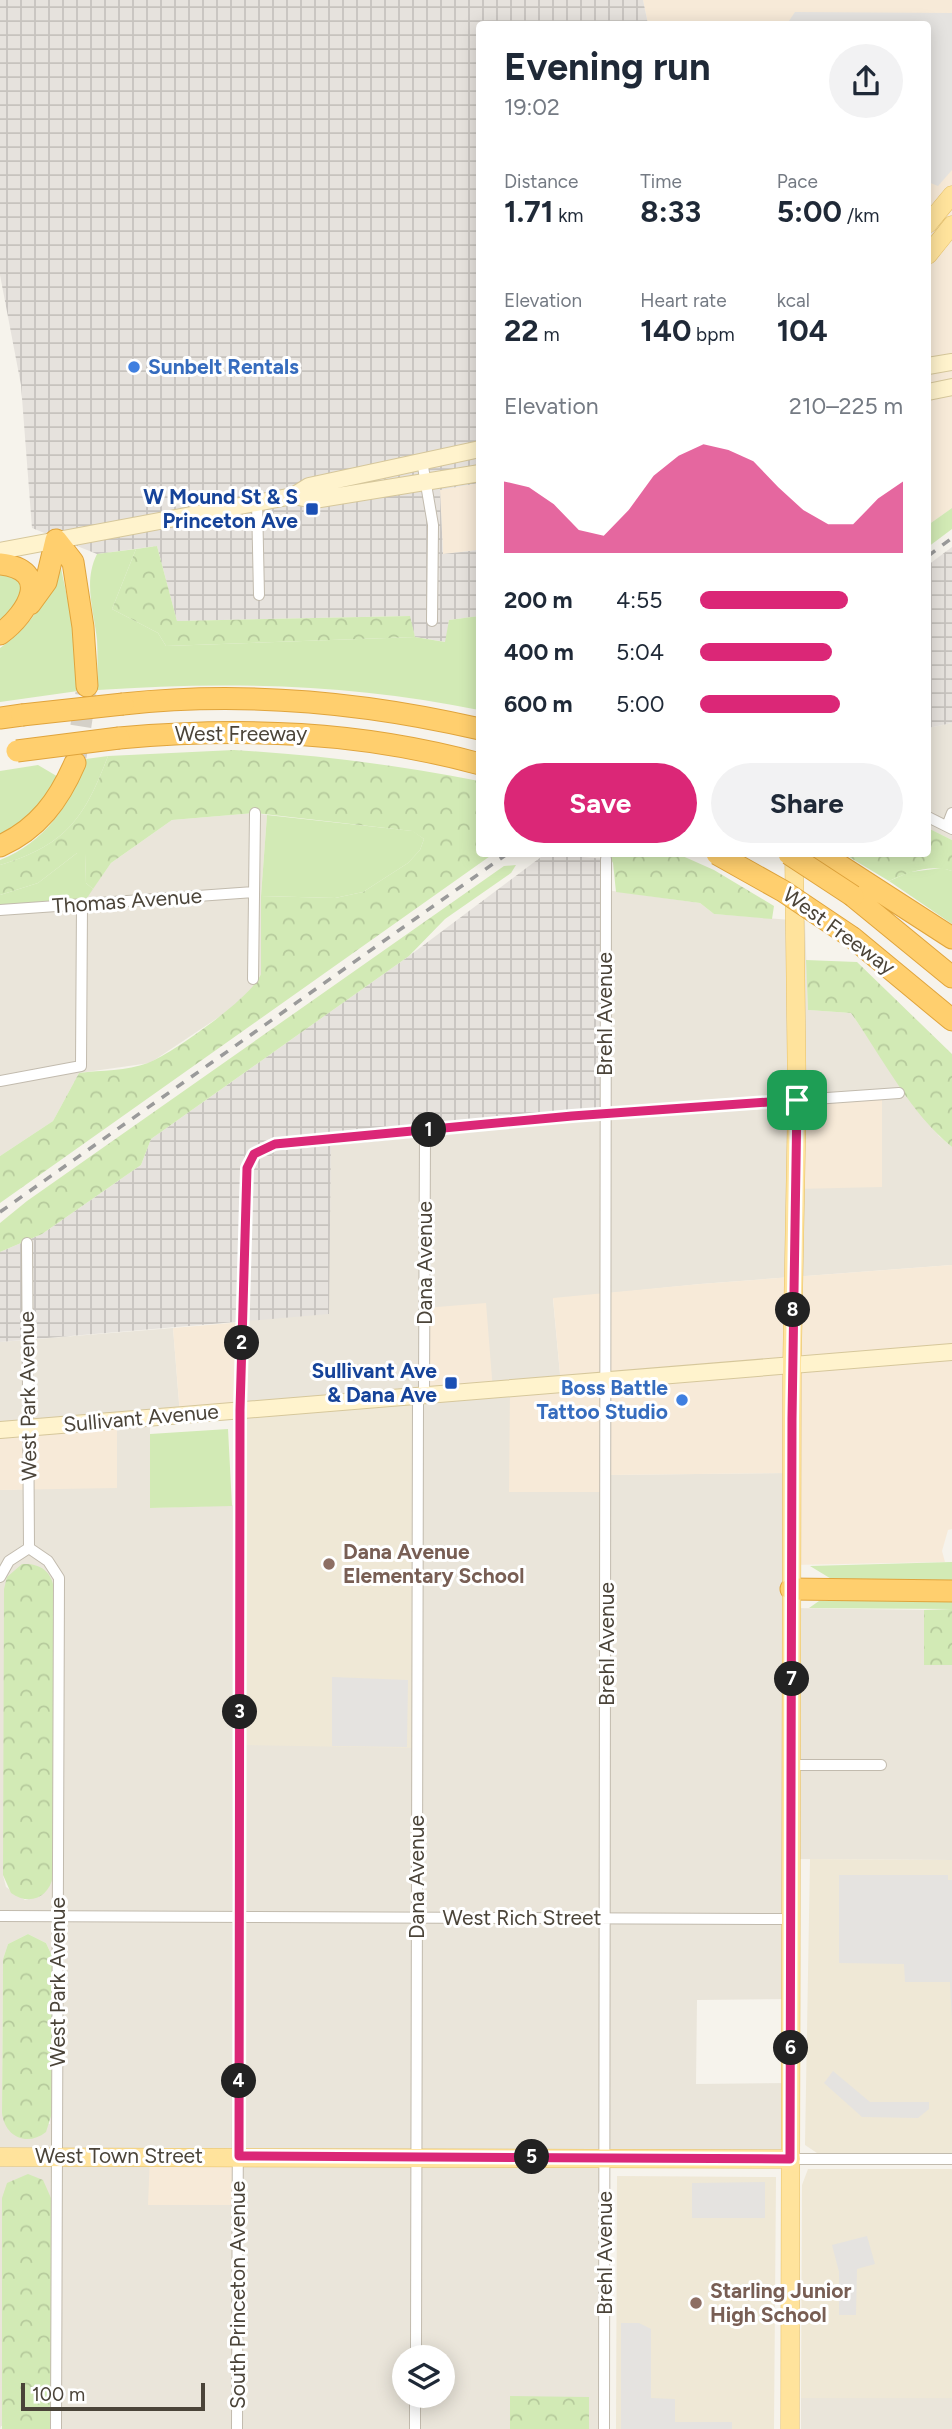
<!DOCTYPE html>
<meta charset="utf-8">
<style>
body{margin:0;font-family:Figtree,sans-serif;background:#f2f2f3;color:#1f2937;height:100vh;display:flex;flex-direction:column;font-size:26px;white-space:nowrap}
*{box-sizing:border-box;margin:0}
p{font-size:23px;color:#747a83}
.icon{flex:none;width:38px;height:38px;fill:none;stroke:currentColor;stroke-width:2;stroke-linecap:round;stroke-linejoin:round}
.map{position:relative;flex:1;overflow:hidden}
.side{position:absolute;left:476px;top:21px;width:455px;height:836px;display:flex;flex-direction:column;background:#fff;border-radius:7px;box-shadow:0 4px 18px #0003}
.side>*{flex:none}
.fabs{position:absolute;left:392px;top:2345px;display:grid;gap:14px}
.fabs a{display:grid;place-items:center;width:63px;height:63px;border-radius:50%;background:#fff;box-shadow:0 4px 18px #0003;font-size:35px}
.scale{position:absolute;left:21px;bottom:18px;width:184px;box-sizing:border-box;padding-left:7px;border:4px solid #4b4439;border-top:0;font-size:19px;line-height:24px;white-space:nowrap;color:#4b4439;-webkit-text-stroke:5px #fff;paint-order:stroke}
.pin{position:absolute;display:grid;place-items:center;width:60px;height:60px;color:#fff;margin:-30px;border-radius:14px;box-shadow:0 4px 10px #0006}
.km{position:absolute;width:35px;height:35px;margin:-18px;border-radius:50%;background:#222;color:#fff;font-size:19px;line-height:35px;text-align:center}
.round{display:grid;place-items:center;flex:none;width:74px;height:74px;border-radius:37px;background:#f2f2f3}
.summary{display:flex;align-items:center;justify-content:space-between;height:119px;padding:0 28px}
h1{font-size:38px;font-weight:700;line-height:52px}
.metrics{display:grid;grid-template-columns:repeat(3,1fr);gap:10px;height:119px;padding:7px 28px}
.metrics div{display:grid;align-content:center}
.metrics b{font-size:30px;font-weight:700}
.metrics small{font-size:19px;font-weight:400}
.metrics p{font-size:19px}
.chart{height:196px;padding:14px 28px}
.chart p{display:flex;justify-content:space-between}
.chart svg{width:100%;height:126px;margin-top:7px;fill:#db2777;opacity:.7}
.button{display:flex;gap:14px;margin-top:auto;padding:14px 28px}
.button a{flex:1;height:80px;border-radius:42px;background:#db2777;color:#fff;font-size:28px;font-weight:700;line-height:80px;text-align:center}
.button a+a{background:#f2f2f3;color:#1f2937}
ul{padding:0 28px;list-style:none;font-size:23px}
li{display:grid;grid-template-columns:112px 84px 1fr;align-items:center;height:52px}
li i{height:18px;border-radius:9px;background:#db2777}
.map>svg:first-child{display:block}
</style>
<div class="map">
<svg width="952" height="2429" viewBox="0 0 952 2429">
<defs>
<pattern id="industrial-grid" width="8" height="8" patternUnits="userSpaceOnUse" patternTransform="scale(1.75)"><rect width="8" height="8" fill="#e6e2dd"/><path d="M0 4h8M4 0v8" fill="none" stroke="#c7c3be"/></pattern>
<pattern id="forest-crowns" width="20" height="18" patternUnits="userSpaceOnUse" patternTransform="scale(1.75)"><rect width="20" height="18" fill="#d2eab5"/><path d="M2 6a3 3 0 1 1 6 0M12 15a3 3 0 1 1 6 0" fill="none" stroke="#b6ca9c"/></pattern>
</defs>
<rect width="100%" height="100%" fill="#f6f3ec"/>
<path fill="#eae5da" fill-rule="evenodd" d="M 952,723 L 952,840 L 928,828 L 928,728 Z
M 255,813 L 267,815 L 261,896 L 261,974 L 256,985 L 240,1003 L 150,1063 L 79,1073 L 53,1121 L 0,1156 L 0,905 L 86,898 L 111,863 L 172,820 Z
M 606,890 L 700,903 L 714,914 L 805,921 L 808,1010 L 851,1013 L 907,1095 L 939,1136 L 952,1147 L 952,1265 L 700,1284 L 553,1299 L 561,1385 L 607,1475 L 792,1473 L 792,1608 L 924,1610 L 924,1664 L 952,1665 L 952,1860 L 792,1859 L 791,1999 L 697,2000 L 696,2084 L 791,2083 L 791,2159 L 605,2158 L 604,2429 L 50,2429 L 51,2425 L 1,2426 L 0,2429 L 0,1490 L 29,1489 L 0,1430 L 0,1342 L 173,1328 L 180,1415 L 150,1418 L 150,1508 L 240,1505 L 243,1322 L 331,1139 ZM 3,1875 L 41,1896 L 25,1900 L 6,1887 ZM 28,1934 L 46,1943 L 52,1956 L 50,2124 L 2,2113 L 3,1959 L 8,1944 ZM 404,2357 L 443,2357 L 443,2396 L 404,2396 Z
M 801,2398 L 952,2398 L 952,2429 L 801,2429 Z"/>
<path fill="#f7ead8" d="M 643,0 L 952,0 L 952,508 L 928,525 L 928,24 L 648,24 Z
M 479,483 L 479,550 L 443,554 L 440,490 Z
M 882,1094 L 882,1187 L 795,1189 L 797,1100 Z
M 952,1265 L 952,1529 L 948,1530 L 942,1551 L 945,1562 L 792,1565 L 791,1473 L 608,1475 L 607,1492 L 509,1492 L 510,1389 L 561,1385 L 553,1298 L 700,1284 Z
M 486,1303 L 493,1391 L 424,1396 L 425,1308 Z
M 243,1322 L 240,1410 L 180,1415 L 173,1328 Z
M 117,1420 L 117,1488 L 0,1490 L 0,1430 Z
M 150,2155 L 239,2156 L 239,2205 L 148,2205 Z"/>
<path fill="url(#industrial-grid)" d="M 0,0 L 643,0 L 648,24 L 480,24 L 479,483 L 440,490 L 443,554 L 479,550 L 479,616 L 449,620 L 446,642 L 415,637 L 409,616 L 177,621 L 157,546 L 97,554 L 32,528 L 21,385 L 0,275 Z
M 952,547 L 952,723 L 928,728 L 928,565 Z
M 545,854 L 606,859 L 605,1114 L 331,1139 L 329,1314 L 0,1342 L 0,1252 L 42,1234 L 141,1165 L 151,1139 L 409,956 Z"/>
<path fill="#efe8d6" d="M 418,1396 L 417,1748 L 240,1745 L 240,1410 Z
M 810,1859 L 952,1860 L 952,2154 L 817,2153 L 805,2145 Z
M 808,2169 L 952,2169 L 952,2398 L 801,2398 L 802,2185 Z
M 617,2176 L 776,2177 L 774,2429 L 616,2429 Z"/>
<path fill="#d2eab5" d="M 952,508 L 952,529 L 928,547 L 928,525 Z
M 136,549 L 112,609 L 158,633 L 166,646 L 415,637 L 445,642 L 449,620 L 479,616 L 479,710 C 354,684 226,681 98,690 C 97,673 98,656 97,640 C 94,611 83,582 97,554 Z
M 58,566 L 61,568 L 74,630 L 78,691 L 0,702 L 0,648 C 30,627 47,601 58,566 Z
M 0,573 L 23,578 L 20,603 L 0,623 Z
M 108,756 C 84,819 66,845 0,865 L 0,860 C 46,842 71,803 86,759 Z
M 38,765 L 60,778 L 34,813 L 0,838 L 0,771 Z
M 267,815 L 413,831 L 424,839 L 420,850 L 408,863 L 363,892 L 335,898 L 261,896 Z
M 77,853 L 85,853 L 86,883 L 93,889 L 87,898 L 0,905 L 0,895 L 38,883 Z
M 942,868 L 952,871 L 952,924 L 889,881 L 910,872 Z
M 228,1429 L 232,1506 L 150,1508 L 150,1434 Z
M 952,1562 L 952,1581 L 833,1580 L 810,1566 Z
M 952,1600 L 952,1609 L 809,1608 L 819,1601 Z"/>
<path fill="url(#forest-crowns)" d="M 157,546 L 177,621 L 410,616 L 415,637 L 166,646 L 158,633 L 112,609 L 136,549 Z
M 234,750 C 318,755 398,765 479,781 L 480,854 L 493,854 L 0,1203 L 0,1156 L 53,1121 L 79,1073 C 101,1070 127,1071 148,1063 C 173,1053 251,998 261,974 L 261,896 L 335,898 L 363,892 L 408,863 L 420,850 L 424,839 L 412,831 L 255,813 L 172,820 L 111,863 L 93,889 L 86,883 L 85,854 L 77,853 L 38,883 L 0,895 L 0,865 C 66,845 84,819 108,756 Z
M 928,828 L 952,840 L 952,871 C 931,864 909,872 889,881 L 844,854 L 928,854 Z
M 608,854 L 678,854 L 714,870 L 774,906 L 772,919 L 714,914 L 700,903 L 616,892 L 613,863 Z
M 516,865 L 511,873 L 445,919 L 409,956 L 151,1139 L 141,1165 L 42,1234 L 0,1252 L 0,1223 L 27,1201 L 504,866 Z
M 806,960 L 857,962 L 952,1054 L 952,1147 C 910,1113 882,1057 851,1013 L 808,1010 Z
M 22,1564 C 39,1563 51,1570 54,1588 L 53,1876 C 49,1898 29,1906 11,1893 L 3,1875 L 4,1589 L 7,1577 Z
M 952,1609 L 952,1665 L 924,1665 L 924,1610 Z
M 28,1934 L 46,1943 L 52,1956 L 52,2113 L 46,2132 C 27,2147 5,2137 2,2113 L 3,1959 L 8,1944 Z
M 28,2174 L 43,2180 L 51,2198 L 51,2425 L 50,2429 L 2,2429 L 2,2198 L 7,2183 Z
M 510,2396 L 589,2397 L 589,2429 L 510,2429 Z"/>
<path fill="#e5e3e0" d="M 795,12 L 952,13 L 952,170 L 938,186 L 928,182 L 928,24 L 787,24 Z
M 332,1677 L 408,1680 L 407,1747 L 332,1746 Z
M 839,1875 L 948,1875 L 948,1880 L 952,1880 L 952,2023 L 950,1982 L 905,1982 L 904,1964 L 839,1963 Z
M 833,2071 L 870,2102 L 929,2102 L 929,2109 L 918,2118 L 862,2117 L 824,2083 Z
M 765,2182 L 765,2218 L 692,2218 L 692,2183 Z
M 867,2236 L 875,2264 L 857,2269 L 856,2315 L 839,2315 L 839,2272 L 832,2245 Z
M 621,2323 L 639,2323 L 651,2329 L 651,2398 L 675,2399 L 675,2422 L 732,2422 L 732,2429 L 621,2429 Z"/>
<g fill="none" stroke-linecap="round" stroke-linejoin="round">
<path stroke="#d4d0c8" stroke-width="21" stroke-dasharray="21 10" stroke-linecap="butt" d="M 76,757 L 86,693"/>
<g stroke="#c2bbae" stroke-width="12">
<path id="street" d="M 422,461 L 433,525 L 432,621
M 257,502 L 259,595
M 928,817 L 952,829
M 947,826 L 952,813
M 0,910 L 254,892
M 253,979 L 255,813
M 0,1081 L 81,1066 L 82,904
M 27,1243 L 29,1548
M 424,1396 L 425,1130
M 29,1548 L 48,1561 L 59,1578 L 56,2429
M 0,1577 L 9,1561 L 29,1548
M 791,1765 L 881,1765
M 0,1916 L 792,1919
M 791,2159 L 952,2159
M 416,2357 L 418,1396
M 237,2429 L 240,1410 L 247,1168 L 254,1154 L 275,1145 L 572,1116 L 899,1093
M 415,2429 L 415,2396
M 604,2429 L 606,859"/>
</g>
<g stroke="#d6c79b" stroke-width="18">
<path id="secondary" d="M 928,366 L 952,362
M 928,392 L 952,387
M 293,496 L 309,486 L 480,449
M 0,551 L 293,496 L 314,500 L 480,473
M 0,1430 L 952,1352"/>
</g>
<g stroke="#e6c16a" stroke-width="19">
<path id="primary" d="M 928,224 L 952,195
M 928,255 L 952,225
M 0,2157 L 791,2159
M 790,2429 L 792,1365 L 797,1100 L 794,854"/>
</g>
<g stroke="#e0a43c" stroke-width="23">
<path id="highway" d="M 56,540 L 73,562 L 83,627 L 87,686
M 0,564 C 53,570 29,613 0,634
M 30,604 L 46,582 L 56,540
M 123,704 C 242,691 363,702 480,729
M 0,718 L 22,715
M 119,738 C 243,727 359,731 480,764
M 0,846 C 38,829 59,800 75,763
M 822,854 L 952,938
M 853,896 L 952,977
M 853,938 L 952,1020
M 791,1589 L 952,1591"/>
</g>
<use href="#street" stroke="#fff" stroke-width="10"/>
<use href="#secondary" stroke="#fff3cd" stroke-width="16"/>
<use href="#primary" stroke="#ffe39c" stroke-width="18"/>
<use href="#highway" stroke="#ffcf6e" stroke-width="21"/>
<path stroke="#9a9a9a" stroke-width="3.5" stroke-dasharray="9 9" stroke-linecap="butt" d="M 928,556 L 952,538
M 0,1212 L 507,854"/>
<g stroke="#e0a43c" stroke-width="23" stroke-linecap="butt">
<path id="highway-bridge" d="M 22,715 L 123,704
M 17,751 L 119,738
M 717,854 L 783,891 L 853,938
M 789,854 L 853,896"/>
</g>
<use href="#highway-bridge" stroke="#ffcf6e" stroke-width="21"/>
</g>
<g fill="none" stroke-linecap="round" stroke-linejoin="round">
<g stroke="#fff" stroke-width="14">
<path id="route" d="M 797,1100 L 792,1419 L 790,2159 L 239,2156 L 240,1410 L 247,1168 L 254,1154 L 275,1144 L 572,1116 Z"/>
</g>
<use href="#route" stroke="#db2777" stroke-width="9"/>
</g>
<g fill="#3f7fe0" stroke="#fff" stroke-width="2.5">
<circle cx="134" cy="367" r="7"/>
<circle cx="682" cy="1400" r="7"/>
</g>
<g fill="#1a4fb4" stroke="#fff" stroke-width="2.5">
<rect x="305" y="502" width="14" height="14" rx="3.5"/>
<rect x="444" y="1376" width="14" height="14" rx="3.5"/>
</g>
<g fill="#8d6e63" stroke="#fff" stroke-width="2.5">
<circle cx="329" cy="1564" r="7"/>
<circle cx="696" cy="2303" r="7"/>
</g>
<g text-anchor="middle" stroke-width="6" stroke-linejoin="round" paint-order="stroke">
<g font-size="21" font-weight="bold" fill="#366cbe" stroke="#fff" text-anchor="start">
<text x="148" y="374">Sunbelt Rentals</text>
<text x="668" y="1395" text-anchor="end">Boss Battle<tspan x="668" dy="24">Tattoo Studio</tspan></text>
</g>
<g font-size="21" font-weight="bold" fill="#164399" stroke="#fff" text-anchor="end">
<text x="298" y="504">W Mound St &amp; S<tspan x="298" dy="24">Princeton Ave</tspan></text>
<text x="437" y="1378">Sullivant Ave<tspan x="437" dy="24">&amp; Dana Ave</tspan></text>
</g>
<g font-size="21" fill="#4b4439" stroke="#fff">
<text x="241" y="741">West Freeway</text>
<text transform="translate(127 901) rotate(-4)" y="7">Thomas Avenue</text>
<text transform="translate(839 931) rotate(36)" y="7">West Freeway</text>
<text transform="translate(605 1014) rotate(-90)" y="7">Brehl Avenue</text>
<text transform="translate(425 1263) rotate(-90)" y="7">Dana Avenue</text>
<text transform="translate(28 1396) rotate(-91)" y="7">West Park Avenue</text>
<text transform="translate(141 1418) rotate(-5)" y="7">Sullivant Avenue</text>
<text transform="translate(607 1644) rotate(-90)" y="7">Brehl Avenue</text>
<text transform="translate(417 1877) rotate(-90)" y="7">Dana Avenue</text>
<text x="522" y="1925">West Rich Street</text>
<text transform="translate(58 1982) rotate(-90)" y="7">West Park Avenue</text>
<text x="119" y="2163">West Town Street</text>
<text transform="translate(605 2253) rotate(-90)" y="7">Brehl Avenue</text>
<text transform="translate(238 2295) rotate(-90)" y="7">South Princeton Avenue</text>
</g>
<g font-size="21" font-weight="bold" fill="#785e54" stroke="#fff" text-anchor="start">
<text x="343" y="1559">Dana Avenue<tspan x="343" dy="24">Elementary School</tspan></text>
<text x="710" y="2298">Starling Junior<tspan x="710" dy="24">High School</tspan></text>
</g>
</g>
</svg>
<div class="fabs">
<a><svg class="icon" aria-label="layers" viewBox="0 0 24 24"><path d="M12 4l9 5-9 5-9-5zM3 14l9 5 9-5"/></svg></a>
</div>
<div class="scale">100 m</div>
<div class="pin" style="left:797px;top:1100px;background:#1e9e55"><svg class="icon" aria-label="arrive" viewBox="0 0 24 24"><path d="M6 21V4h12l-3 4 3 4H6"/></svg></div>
<b class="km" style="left:429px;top:1130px">1</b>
<b class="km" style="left:242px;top:1343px">2</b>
<b class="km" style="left:240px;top:1712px">3</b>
<b class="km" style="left:239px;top:2081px">4</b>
<b class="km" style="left:532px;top:2157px">5</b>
<b class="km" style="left:791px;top:2048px">6</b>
<b class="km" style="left:792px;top:1679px">7</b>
<b class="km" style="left:793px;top:1310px">8</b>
<section class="side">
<div class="summary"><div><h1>Evening run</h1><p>19:02</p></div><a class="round"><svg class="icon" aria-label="share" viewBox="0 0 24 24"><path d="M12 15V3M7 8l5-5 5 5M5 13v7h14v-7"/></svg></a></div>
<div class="metrics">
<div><p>Distance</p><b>1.71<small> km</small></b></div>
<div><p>Time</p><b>8:33</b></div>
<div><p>Pace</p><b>5:00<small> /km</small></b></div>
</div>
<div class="metrics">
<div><p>Elevation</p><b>22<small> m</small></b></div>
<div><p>Heart rate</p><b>140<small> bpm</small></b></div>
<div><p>kcal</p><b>104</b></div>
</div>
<div class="chart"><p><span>Elevation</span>210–225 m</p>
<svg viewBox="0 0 160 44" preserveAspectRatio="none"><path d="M0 44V19L10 21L20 27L30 36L40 38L50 29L60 17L70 10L80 6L90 8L100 12L110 21L120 29L130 34L140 34L150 25L160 19V44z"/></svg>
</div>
<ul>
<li><b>200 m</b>4:55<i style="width:73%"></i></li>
<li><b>400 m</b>5:04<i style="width:65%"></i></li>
<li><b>600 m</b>5:00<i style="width:69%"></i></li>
</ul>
<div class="button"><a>Save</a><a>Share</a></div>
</section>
</div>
